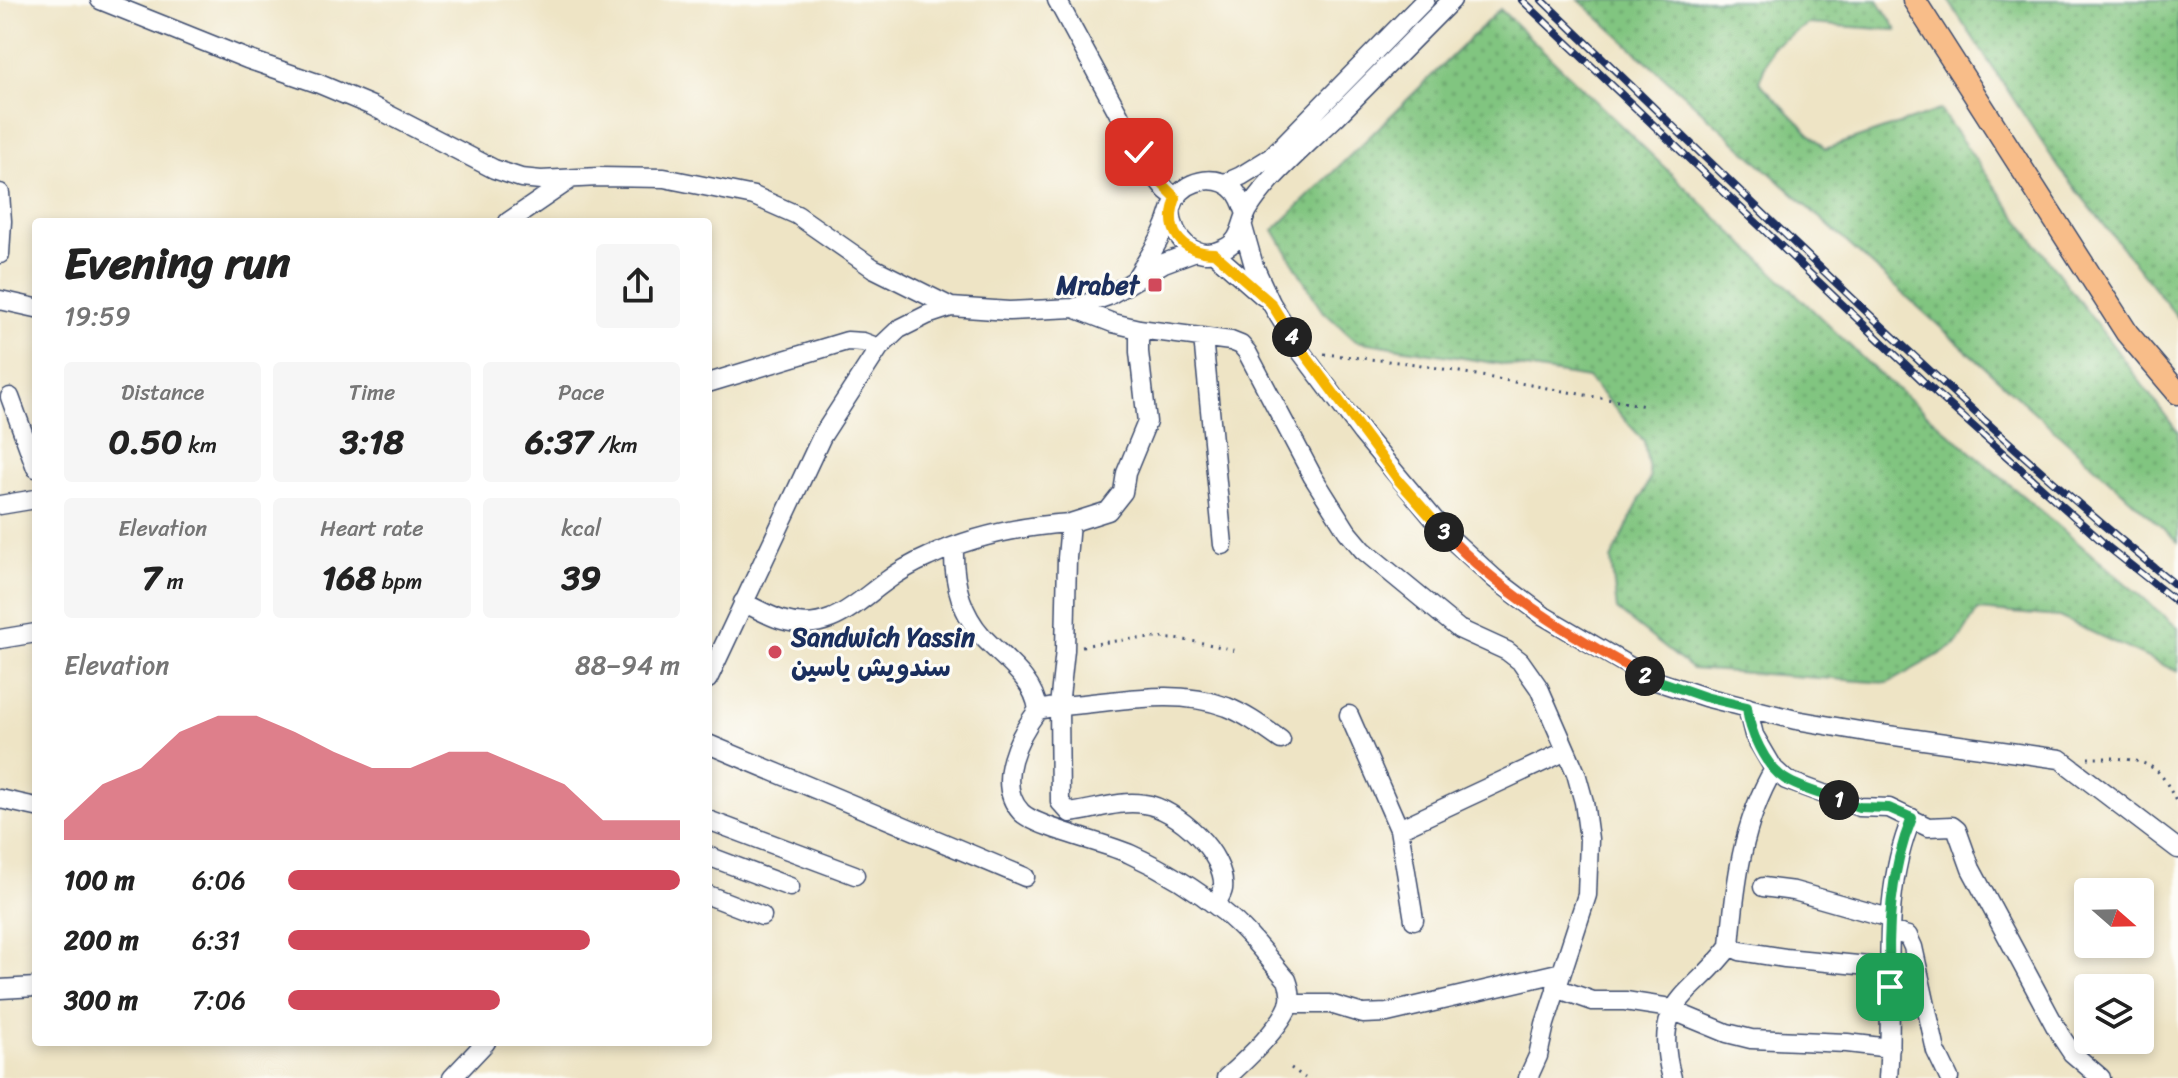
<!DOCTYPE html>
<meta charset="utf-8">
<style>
body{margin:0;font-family:Sriracha,"Playpen Sans Arabic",sans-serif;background:#f6f6f6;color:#222;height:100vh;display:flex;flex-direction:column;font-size:30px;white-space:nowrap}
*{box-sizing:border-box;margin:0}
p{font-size:26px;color:#767676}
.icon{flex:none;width:44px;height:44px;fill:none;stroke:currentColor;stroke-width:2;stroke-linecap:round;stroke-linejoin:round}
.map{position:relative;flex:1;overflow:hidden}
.sheet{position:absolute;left:32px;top:218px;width:680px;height:828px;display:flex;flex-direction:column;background:#fff;border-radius:8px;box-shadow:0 4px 12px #0003}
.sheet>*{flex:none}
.needle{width:52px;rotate:110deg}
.controls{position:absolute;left:2074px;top:878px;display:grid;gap:16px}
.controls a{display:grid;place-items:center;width:80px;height:80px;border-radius:8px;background:#fff;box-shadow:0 4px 12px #0003;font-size:40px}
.pin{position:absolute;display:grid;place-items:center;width:68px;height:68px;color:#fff;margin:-34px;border-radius:16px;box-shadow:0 4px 12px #0006}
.km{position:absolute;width:40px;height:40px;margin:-20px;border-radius:50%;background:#222;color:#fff;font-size:22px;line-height:40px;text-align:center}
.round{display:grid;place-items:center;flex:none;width:84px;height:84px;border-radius:8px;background:#f6f6f6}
.head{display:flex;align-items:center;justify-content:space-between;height:136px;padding:0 32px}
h1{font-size:44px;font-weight:700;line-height:60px}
.stats{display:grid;grid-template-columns:repeat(3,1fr);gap:12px;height:136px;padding:8px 32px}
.stats div{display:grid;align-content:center;border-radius:8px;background:#f6f6f6;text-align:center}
.stats b{font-size:34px;font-weight:700}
.stats small{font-size:22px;font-weight:400}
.stats p{font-size:22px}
.chart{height:224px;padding:16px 32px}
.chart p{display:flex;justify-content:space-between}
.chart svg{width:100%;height:144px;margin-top:8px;fill:#d1495b;opacity:.7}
ul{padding:0 32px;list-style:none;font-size:26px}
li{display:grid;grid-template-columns:128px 96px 1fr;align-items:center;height:60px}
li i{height:20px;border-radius:10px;background:#d1495b}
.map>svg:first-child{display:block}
</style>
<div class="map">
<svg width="2178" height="1078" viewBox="0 0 2178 1078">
<defs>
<pattern id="grass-dots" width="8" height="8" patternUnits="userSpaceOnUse" patternTransform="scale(2)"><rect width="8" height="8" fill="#81c580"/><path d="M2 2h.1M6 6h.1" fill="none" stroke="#69a06c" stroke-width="1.8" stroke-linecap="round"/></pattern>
</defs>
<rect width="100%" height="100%" fill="#fdfcf7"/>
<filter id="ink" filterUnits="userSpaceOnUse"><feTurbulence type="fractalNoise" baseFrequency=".0125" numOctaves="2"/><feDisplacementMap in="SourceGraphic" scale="16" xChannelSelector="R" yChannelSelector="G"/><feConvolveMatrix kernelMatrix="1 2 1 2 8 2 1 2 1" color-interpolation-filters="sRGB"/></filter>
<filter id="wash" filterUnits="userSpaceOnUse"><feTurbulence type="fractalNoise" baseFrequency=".006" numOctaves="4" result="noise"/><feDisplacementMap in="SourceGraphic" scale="32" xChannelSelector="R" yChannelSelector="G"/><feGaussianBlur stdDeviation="1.8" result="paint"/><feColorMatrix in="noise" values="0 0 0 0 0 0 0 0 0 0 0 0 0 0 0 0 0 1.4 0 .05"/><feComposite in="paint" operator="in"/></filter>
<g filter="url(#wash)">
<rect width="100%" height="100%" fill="#eee4c5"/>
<path fill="url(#grass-dots)" stroke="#4e7a6f" stroke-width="2" d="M 1579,0 L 1878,0 L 1897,30 L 1808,24 L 1772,47 L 1759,82 L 1825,149 L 1940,110 L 2034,241 L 2178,432 L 2178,542 Z
M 1948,0 L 2178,0 L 2178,318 L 2059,168 Z
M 1500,9 L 1876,371 L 2178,628 L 2178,672 L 2059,617 L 1978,610 L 1956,645 L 1888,683 L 1692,669 L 1617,610 L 1611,560 L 1650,478 L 1644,441 L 1588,378 L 1356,341 L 1321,309 L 1274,230 Z"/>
</g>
<g filter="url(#ink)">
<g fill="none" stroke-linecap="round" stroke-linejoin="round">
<g stroke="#3b4a6d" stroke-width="21">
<path id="minor" d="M 100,0 L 247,59 L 317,83 L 372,106 L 494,169 L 521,178 L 541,180 L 599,177 L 664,178 L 754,196 L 797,215 L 873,268 L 951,307
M 1057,0 L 1147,166 L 1166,190 L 1176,198
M 1225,183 L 1241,176 L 1270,158 L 1425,0
M 0,193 L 2,221 L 0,254
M 1171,211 C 1173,238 1194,263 1223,249 C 1242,241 1240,225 1248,210 C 1254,200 1262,190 1270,181 C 1291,158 1314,138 1336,117 C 1375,78 1413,39 1452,0
M 508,222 L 571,179
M 1243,227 L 1254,266 L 1271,303 L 1301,352 L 1362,433 L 1448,536 L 1495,579 L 1544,616 L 1653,680 L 1705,697 L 1796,720 L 1866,732 L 2060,759 L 2178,849
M 1214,253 L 1263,296
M 1137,276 C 1147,260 1158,244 1165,227 C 1169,218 1171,207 1176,198 C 1189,178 1219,174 1235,191 C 1241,198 1243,206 1246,214
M 0,300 L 36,308
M 1074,308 L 1113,323 L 1139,329 L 1231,341 L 1241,345 L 1247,352 L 1313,477 L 1347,531 L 1363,550 L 1459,629 L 1507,651 L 1520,661 L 1539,688 L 1576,773 L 1584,802 L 1589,839 L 1587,895 L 1545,1024 L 1538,1056 L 1528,1078
M 1139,329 L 1139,352 L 1147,422 L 1126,473 L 1123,492 L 1108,511 L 1070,523 L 1067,558 L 1065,650 L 1059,706 C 1115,703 1172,687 1227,707 C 1247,715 1264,728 1281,740
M 1203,337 L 1223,545
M 708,383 L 847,341 L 863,342 L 879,348
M 10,397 L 36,468
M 0,505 L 36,499
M 954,547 C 953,579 960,611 982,636 C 1002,658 1034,678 1038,710
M 743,602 C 755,608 769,616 782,620 C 828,634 852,606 885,582 C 898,572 914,563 928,557 C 973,536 1021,526 1070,523
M 0,639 L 36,633
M 708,679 L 822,436 L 879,348 L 899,329 L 927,315 L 951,307 L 1009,311 L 1074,308 L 1108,296 L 1164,263 L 1196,251
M 1747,707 L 1754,735 L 1774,769 L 1786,780 L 1859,807 L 1889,808 L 1928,827 L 1952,826 L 1957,830 L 1971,869 L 2060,1035 L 2072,1053 L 2101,1078
M 1349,715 L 1399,829 L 1414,920
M 708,744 L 1025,877
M 0,799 L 36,807
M 708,820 L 855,875
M 1399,829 L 1566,751
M 708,856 L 790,887
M 1763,887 L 1794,891 L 1889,918
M 708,895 L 762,916
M 1215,905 C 1218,900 1222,895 1223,889 C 1227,854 1176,808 1144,804 C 1119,800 1095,810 1070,813 L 1060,802 L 1059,706 L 1038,710 C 1019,735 994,783 1021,812 C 1035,827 1106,843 1130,854 C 1163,869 1196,889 1224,912 C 1248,931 1267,957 1287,980 C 1290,988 1292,996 1289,1005 C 1280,1028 1245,1061 1226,1078
M 1890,931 L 1908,936 L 1913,947 L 1936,1051 L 1949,1078
M 1730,946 L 1740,951 L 1785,958 L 1889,968
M 1556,988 L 1593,1001 L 1625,1001 L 1664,1007 L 1727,1033 L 1751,1039 L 1847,1043 L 1890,1048
M 0,989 L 36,987
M 1289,1004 L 1330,1004 L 1363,1014 L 1387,1013 L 1562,972
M 452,1078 L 486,1042
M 1672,1078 C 1650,999 1693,997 1730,946 C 1735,885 1742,823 1774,769
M 1888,1078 C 1895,991 1877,900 1912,818"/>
</g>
<g stroke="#3b4a6d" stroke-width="25">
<path id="major" d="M 1914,0 L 2127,333 L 2178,393"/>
</g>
<path stroke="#3b4a6d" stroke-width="3" stroke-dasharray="2 6" stroke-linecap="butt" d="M 1324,354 L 1416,364 L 1645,406
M 1082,646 C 1141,636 1176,634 1236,651
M 2088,758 C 2110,758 2139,756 2157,771 C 2166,779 2172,794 2178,805
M 1291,1068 L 1305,1078"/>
<use href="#minor" stroke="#fff" stroke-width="18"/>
<use href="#major" stroke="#f8bd89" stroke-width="22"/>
<g stroke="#1b2f5e" stroke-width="8">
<path id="rail" d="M 1522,0 L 1927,385 L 2108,547 L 2178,603
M 1542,0 C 1750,199 1954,405 2178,587"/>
</g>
<use href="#rail" stroke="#fdfcf7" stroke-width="5" stroke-dasharray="15" stroke-linecap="butt"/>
</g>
</g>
<g fill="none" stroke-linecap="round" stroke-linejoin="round" filter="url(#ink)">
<g stroke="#fff" stroke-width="16">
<path id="split-1" d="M 1839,800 L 1859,807 L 1889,808 L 1912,818 C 1890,871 1887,930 1890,987"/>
</g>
<g stroke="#fff" stroke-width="16">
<path id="split-2" d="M 1645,676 L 1705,697 L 1747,707 C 1749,731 1765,766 1785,779 C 1801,789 1822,794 1839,800"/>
</g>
<g stroke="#fff" stroke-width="16">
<path id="split-3" d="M 1444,532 C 1500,593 1574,637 1645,676"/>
</g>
<g stroke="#fff" stroke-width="16">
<path id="split-4" d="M 1292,337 L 1399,481 L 1444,532"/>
</g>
<g stroke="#fff" stroke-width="16">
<path id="split-5" d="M 1139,152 L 1155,177 L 1176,198 C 1164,230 1180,252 1214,253 L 1271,303 L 1292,337"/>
</g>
<use href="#split-1" stroke="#22a559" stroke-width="10"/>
<use href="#split-2" stroke="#22a559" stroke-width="10"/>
<use href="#split-3" stroke="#f0652b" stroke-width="10"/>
<use href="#split-4" stroke="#f5b400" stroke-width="10"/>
<use href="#split-5" stroke="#f5b400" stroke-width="10"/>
</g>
<g fill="#d1495b" stroke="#fdfcf7" stroke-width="3">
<rect x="1147" y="277" width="16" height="16" rx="4"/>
<circle cx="775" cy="652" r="8"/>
</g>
<g text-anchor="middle" stroke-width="6" stroke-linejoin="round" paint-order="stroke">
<g font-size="26" font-weight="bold" fill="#1b2f5e" stroke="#fdfcf7" text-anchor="end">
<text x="1139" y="294">Mrabet</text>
<text x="791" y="646" text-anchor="start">Sandwich Yassin<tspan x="791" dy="30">سندويش ياسين</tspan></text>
</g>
</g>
</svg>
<div class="controls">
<a><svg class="needle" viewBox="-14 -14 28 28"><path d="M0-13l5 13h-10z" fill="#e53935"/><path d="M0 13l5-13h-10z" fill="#767676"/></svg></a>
<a><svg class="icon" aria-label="layers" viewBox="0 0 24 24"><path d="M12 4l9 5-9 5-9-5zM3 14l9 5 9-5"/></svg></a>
</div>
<div class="pin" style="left:1890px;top:987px;background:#1e9e55"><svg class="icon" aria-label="arrive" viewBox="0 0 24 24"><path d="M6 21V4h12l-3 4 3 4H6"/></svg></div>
<div class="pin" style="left:1139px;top:152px;background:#d93025"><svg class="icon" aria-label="check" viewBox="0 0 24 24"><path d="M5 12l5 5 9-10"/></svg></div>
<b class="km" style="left:1839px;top:800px">1</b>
<b class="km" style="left:1645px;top:676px">2</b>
<b class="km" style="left:1444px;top:532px">3</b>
<b class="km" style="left:1292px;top:337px">4</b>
<section class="sheet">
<div class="head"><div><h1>Evening run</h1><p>19:59</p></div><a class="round"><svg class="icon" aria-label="share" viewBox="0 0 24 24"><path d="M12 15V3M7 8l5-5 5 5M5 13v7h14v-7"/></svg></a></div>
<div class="stats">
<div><p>Distance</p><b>0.50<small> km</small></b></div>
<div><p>Time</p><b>3:18</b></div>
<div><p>Pace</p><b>6:37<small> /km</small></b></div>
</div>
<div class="stats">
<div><p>Elevation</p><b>7<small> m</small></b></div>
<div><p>Heart rate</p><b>168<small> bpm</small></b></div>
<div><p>kcal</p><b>39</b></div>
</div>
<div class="chart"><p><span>Elevation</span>88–94 m</p>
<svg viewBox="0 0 160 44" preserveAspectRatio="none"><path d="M0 44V38L10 27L20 22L30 11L40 6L50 6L60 11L70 17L80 22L90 22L100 17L110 17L120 22L130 27L140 38L150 38L160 38V44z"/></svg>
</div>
<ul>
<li><b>100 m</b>6:06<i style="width:100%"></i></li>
<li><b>200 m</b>6:31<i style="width:77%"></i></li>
<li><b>300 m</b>7:06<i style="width:54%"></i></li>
</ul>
</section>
</div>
